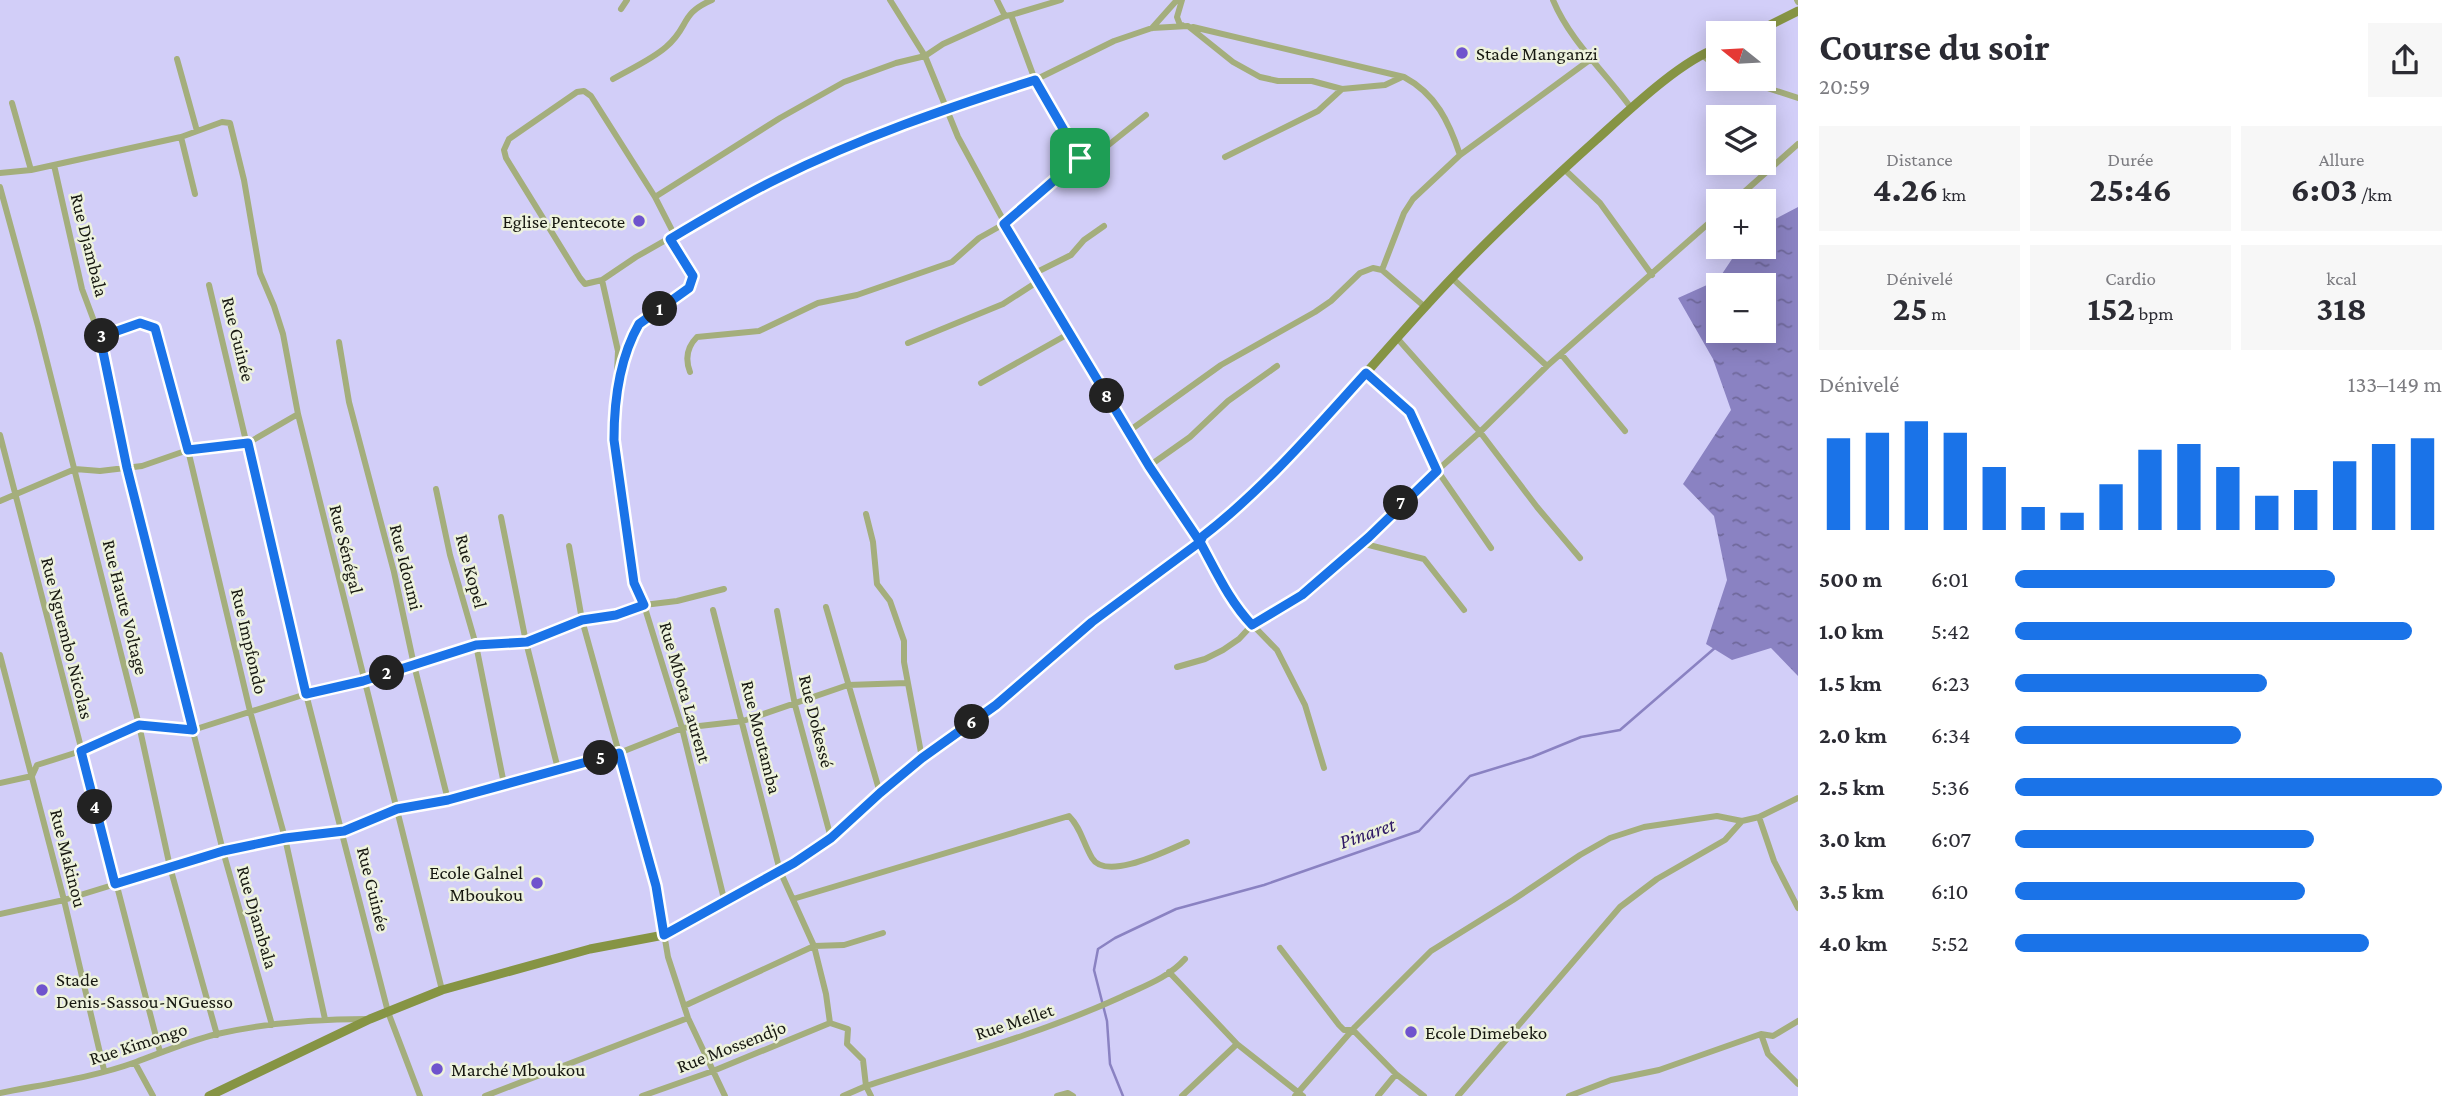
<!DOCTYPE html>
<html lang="fr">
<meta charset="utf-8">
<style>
body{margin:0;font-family:"Crimson Pro",serif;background:#f7f7f7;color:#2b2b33;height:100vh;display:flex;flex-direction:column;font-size:26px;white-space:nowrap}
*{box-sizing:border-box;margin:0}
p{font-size:23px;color:#7c7c81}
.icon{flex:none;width:38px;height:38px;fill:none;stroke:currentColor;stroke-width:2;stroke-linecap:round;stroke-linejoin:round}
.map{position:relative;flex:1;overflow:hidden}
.details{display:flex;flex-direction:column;background:#fff;width:665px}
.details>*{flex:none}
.needle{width:46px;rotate:288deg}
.fabs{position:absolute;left:1706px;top:21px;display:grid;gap:14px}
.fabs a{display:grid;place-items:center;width:70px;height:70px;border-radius:0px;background:#fff;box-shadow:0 4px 18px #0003;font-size:35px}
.pin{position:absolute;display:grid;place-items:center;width:60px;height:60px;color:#fff;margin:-30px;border-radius:14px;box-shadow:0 4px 10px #0006}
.km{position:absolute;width:35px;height:35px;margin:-18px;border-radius:50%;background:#222;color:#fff;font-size:19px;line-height:35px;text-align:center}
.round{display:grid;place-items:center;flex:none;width:74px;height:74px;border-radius:0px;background:#f7f7f7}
.summary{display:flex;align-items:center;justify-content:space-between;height:119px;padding:0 21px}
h1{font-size:38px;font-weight:700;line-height:52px}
.stats{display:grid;grid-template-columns:repeat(3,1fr);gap:10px;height:119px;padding:7px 21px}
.stats div{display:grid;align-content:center;border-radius:0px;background:#f7f7f7;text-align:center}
.stats b{font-size:35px;font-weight:700}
.stats small{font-size:19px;font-weight:400}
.stats p{font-size:19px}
.chart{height:196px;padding:14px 21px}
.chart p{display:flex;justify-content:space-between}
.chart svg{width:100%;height:126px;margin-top:7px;stroke:#1a73e8;stroke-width:6}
ul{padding:0 21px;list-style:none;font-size:23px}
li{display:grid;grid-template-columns:112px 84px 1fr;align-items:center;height:52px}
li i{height:18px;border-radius:9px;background:#1a73e8}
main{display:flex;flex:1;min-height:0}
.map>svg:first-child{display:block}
</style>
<main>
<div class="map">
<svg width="1798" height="1096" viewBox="0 0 1798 1096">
<defs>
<pattern id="water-ripples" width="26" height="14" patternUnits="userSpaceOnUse" patternTransform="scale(1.75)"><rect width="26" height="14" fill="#8a82c2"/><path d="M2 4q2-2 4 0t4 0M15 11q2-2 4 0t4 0" fill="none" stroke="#70699c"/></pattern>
</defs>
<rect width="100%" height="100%" fill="#e0e5d0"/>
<path fill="#d2cef8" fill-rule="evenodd" d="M 0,0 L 1798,0 L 1798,1096 L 0,1096 ZM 1718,33 L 1764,33 L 1764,79 L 1718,79 ZM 1718,117 L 1764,117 L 1764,163 L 1718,163 ZM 1718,201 L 1764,201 L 1764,247 L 1718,247 ZM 1718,285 L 1764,285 L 1764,331 L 1718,331 Z"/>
<path fill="url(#water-ripples)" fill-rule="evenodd" d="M 1798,207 L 1798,676 L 1771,648 L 1732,660 L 1706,644 L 1727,580 L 1714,516 L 1683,484 L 1731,410 L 1713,359 L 1678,298 L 1718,280 L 1740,247 L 1764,247 L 1764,225 ZM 1718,285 L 1764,285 L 1764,331 L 1718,331 Z"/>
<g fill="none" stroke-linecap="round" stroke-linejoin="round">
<path stroke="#8a82c2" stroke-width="2.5" d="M 1123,1096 L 1110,1064 L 1107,1021 L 1094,970 L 1098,949 L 1115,938 L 1176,909 L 1264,885 L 1419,831 L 1470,776 L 1532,757 L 1581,737 L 1620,730 L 1716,647"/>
<path stroke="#a4ae7c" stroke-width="6" d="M 890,0 L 925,56 L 958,137 L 1037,282 L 1149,466 L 1200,542 L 1228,593 L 1241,613 L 1277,650 L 1305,705 L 1324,768
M 997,0 L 1005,16 L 1011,15 L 1035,80 L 1080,158
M 1182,0 L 1177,17 L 1180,25 L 1182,25
M 1553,0 C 1570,41 1606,73 1631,108
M 1797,0 L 1798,2
M 621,9 L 627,0
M 1011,15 L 1061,0
M 1193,27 L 1404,77 C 1436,94 1449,122 1460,155
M 1152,28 L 1177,0
M 1702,55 L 1718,68
M 177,59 L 197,131
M 613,79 C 630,69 651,60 666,47 C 690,27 679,14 712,0
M 1740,79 L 1798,98
M 12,103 L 31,170
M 181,137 L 195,194
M 1225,157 L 1318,111 L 1342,89 L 1385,85 L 1402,77
M 54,165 L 82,289 L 100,337 L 127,468 L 223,851 L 272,1025
M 1564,169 L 1600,203 L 1652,275
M 0,173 L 31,170 L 181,137 L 222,122 L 230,123 L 244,180 L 260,273 L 274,306 L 283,334 L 298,414 L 442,990
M 0,187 L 38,326 L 139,725 L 170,867 L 217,1035
M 655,197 L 780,118 L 844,82 L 896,63 L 925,56 L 943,44 L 1005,16
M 1734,201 L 1798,144
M 675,236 L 655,197 L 591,96 L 584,91 L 577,92 L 509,139 L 504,150 L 506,158 L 580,278 L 585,284 L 602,280 L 618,351 L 614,440 L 634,583 L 644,605 L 682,728 L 725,903
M 1033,274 L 1071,255 L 1084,240 L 1104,226
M 1452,278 L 1547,366
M 602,280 L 636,257 L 759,187 L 841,150 L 948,108 L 1035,80 L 1114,41 L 1152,28 L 1188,26 L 1233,62 L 1260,77 L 1278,81 L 1312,81 L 1342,89
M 209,285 L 306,694 L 388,1012 L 420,1096
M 1425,307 L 1382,270 L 1404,213 L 1413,199 L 1460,155 L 1591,59
M 100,337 L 140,323 C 148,324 153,325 157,332 L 188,450 L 250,711 L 285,838 L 325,1019
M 1397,338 L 1480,432 L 1537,507 L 1580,558
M 339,342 L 349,402 L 394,572 L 414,665 L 448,800
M 908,343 L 1003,304 L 1037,282
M 1561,354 L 1625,431
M 621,371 L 631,339 L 639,324 L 689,288 L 693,276 L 670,238
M 690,372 C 685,359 687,347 697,337 L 759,331 L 818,303 L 857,295 L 952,262 L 979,238 L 1004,224 L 1080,158 L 1106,147 L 1146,115
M 1366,373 L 1410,412 L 1437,470 L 1491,548
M 981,383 L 1070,333
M 1129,431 L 1221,365 L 1315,312 L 1331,301 L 1360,273 L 1373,268 L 1382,270
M 0,435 L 160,1052
M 1149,466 L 1190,437 L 1228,401 L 1277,366
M 436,489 L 450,555 L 476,645 L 504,784
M 0,501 L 75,469 L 100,471 L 142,466 L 188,450 L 248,443 L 298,414
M 866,514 L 873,542 L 877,584 L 890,601 L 904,641 L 904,662 L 922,758
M 501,517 L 526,642 L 558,769
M 1361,543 L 1424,559 L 1464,610
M 569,546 L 582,620 L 656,886 L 668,957 L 688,1018 L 725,1096
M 826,607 L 880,793
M 713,610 L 780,871 L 814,946 L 826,994 L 830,1023 L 848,1029 L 847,1044 L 863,1060 L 866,1086 L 871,1096
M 777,611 L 795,705 L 831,838
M 0,655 L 64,900 L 104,1070
M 1177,667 L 1205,659 L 1223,650 L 1239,639 L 1252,625 L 1302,595 L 1369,537 L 1401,503 L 1480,432 L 1547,366 L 1718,215
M 0,783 L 32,776 L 37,765 L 81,751 L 139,725 L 193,730 L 306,694 L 363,681 L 476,645 L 526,642 L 582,620 L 616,615 L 644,605 L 677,601 L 724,589
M 1759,817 L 1774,861 L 1798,908
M 793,899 L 1069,816 C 1081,828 1083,843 1092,858 C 1106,882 1168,850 1187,842
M 0,914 L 64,900 L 223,851 L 285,838 L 343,831 L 397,809 L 448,800 L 619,753 L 682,728 L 743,721 L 848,685 L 907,683
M 1280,948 L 1339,1025 L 1344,1030 L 1353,1030 L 1396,1074 L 1424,1096
M 1169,972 L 1237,1044 L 1303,1096
M 684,1006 L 814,946 L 844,945 L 883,933
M 1761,1034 L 1768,1054 L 1798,1084
M 135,1063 L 153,1096
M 0,1093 C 45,1084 92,1078 136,1062 C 163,1052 189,1041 217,1034 C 266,1023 317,1019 367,1019
M 485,1096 L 688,1018
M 642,1096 L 713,1071 L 830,1023
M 843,1096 L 866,1086 C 952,1058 1040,1034 1121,997 C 1144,986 1168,978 1185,959
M 1057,1096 L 1068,1093 L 1073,1096
M 1182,1096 L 1237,1044
M 1295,1096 L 1355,1027 L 1431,951 L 1513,900 L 1580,855 L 1610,838 L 1644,827 L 1717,816 L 1742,821
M 1378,1096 L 1396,1074
M 1458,1096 L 1620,907 L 1657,879 L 1725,840 L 1742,821 L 1759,817 L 1798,798
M 1569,1096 L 1611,1080 L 1659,1070 L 1761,1034 L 1773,1036 L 1798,1021"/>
<path stroke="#869444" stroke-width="9" d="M 1754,33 L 1798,11
M 209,1096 L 370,1019 L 442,990 L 590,949 L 664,935 L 725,903 L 795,863 L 831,838 L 880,793 L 922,758 L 996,705 L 1092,622 L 1200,542 L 1203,536 C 1287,471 1353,385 1425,307 C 1478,248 1537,193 1596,140 C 1627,112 1681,60 1718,48"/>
</g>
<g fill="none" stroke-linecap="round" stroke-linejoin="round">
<g stroke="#fff" stroke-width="14">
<path id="route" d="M 1080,158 L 1035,80 C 947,108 859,138 777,179 C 740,197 705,218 670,239 L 693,276 L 689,288 L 639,324 C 619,359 614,401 614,440 L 634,583 L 644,605 L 616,615 L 582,620 L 527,642 L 476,645 L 363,681 L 306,694 L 248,443 L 188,450 L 155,328 L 140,323 L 100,337 L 127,468 L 193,730 L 139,725 L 81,751 L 115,884 L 223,851 L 285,838 L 344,831 L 397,809 L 448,800 L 619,753 L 656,886 L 664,935 L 794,863 L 831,838 L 880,793 L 922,758 L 996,705 L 1092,622 L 1200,542 C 1216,571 1229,601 1252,625 L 1302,595 L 1369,537 L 1437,471 L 1410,412 L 1366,373 C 1314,430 1264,489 1203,536 L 1200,542 L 1149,466 L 1004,224 L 1080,158"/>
</g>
<use href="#route" stroke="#1a73e8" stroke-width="9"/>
</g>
<g fill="#6f53cd" stroke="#edf2dd" stroke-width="2.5">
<circle cx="1462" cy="53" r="7"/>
<circle cx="639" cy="221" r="7"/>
<circle cx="537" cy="883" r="7"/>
<circle cx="42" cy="990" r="7"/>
<circle cx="1411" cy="1032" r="7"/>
<circle cx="437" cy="1069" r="7"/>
</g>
<g text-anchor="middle" stroke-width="5" stroke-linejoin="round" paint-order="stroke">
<g font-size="19" fill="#171811" stroke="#edf2dd" text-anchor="start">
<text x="1476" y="60">Stade Manganzi</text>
<text x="625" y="228" text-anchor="end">Eglise Pentecote</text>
<text x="523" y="879" text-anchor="end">Ecole Galnel<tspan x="523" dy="22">Mboukou</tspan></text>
<text x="56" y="986">Stade<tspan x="56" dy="22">Denis-Sassou-NGuesso</tspan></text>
<text x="1425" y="1039">Ecole Dimebeko</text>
<text x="451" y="1076">Marché Mboukou</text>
</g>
<g font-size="19" fill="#171811" stroke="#edf2dd">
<text transform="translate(90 245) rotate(76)" y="7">Rue Djambala</text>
<text transform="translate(239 339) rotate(76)" y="7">Rue Guinée</text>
<text transform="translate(347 549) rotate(76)" y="7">Rue Sénégal</text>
<text transform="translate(407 567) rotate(76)" y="7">Rue Idoumi</text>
<text transform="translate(472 571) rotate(75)" y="7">Rue Kopel</text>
<text transform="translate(126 607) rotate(76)" y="7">Rue Haute Voltage</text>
<text transform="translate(68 638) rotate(76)" y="7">Rue Nguembo Nicolas</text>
<text transform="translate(250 641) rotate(77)" y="7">Rue Impfondo</text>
<text transform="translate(686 692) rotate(74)" y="7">Rue Mbota Laurent</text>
<text transform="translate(817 721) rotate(76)" y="7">Rue Dokessé</text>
<text transform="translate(762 737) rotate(76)" y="7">Rue Moutamba</text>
<text transform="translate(69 858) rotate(76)" y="7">Rue Makinou</text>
<text transform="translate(374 889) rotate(76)" y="7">Rue Guinée</text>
<text transform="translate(258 917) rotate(74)" y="7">Rue Djambala</text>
<text transform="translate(1014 1021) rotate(-18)" y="7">Rue Mellet</text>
<text transform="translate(138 1043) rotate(-18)" y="7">Rue Kimongo</text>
<text transform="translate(731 1046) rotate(-21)" y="7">Rue Mossendjo</text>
</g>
<g font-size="21" font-style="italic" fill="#2e1865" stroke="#edf2dd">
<text transform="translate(1367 833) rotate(-19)" y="7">Pinaret</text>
</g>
</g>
</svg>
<div class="fabs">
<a><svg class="needle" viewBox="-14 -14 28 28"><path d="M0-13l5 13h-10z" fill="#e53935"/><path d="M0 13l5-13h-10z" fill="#7c7c81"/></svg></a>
<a><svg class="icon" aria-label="layers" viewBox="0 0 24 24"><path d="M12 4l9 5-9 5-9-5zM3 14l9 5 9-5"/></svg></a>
<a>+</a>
<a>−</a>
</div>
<div class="pin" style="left:1080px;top:158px;background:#1e9e55"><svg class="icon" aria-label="arrive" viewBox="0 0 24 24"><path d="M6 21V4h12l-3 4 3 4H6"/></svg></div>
<b class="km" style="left:660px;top:309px">1</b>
<b class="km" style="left:387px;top:673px">2</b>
<b class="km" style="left:102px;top:336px">3</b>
<b class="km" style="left:95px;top:807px">4</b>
<b class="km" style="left:601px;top:758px">5</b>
<b class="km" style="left:972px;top:722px">6</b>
<b class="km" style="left:1401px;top:503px">7</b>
<b class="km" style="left:1107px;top:396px">8</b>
</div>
<section class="details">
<div class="summary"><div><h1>Course du soir</h1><p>20:59</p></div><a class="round"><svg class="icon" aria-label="share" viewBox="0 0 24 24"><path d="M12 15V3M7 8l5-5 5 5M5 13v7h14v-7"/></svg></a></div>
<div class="stats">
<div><p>Distance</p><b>4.26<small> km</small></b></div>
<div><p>Durée</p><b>25:46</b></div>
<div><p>Allure</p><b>6:03<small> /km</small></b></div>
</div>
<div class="stats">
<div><p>Dénivelé</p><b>25<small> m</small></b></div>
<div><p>Cardio</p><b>152<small> bpm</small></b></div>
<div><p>kcal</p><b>318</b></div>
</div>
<div class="chart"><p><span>Dénivelé</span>133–149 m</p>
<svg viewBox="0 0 160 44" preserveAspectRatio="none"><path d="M5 44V12M15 44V10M25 44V6M35 44V10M45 44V22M55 44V36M65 44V38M75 44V28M85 44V16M95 44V14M105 44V22M115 44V32M125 44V30M135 44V20M145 44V14M155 44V12"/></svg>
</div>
<ul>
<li><b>500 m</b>6:01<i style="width:75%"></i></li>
<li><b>1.0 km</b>5:42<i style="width:93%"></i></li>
<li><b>1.5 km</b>6:23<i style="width:59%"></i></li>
<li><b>2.0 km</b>6:34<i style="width:53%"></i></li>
<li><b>2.5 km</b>5:36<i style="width:100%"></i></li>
<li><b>3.0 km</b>6:07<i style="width:70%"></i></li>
<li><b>3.5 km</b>6:10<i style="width:68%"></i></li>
<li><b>4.0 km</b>5:52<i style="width:83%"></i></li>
</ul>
</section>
</main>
